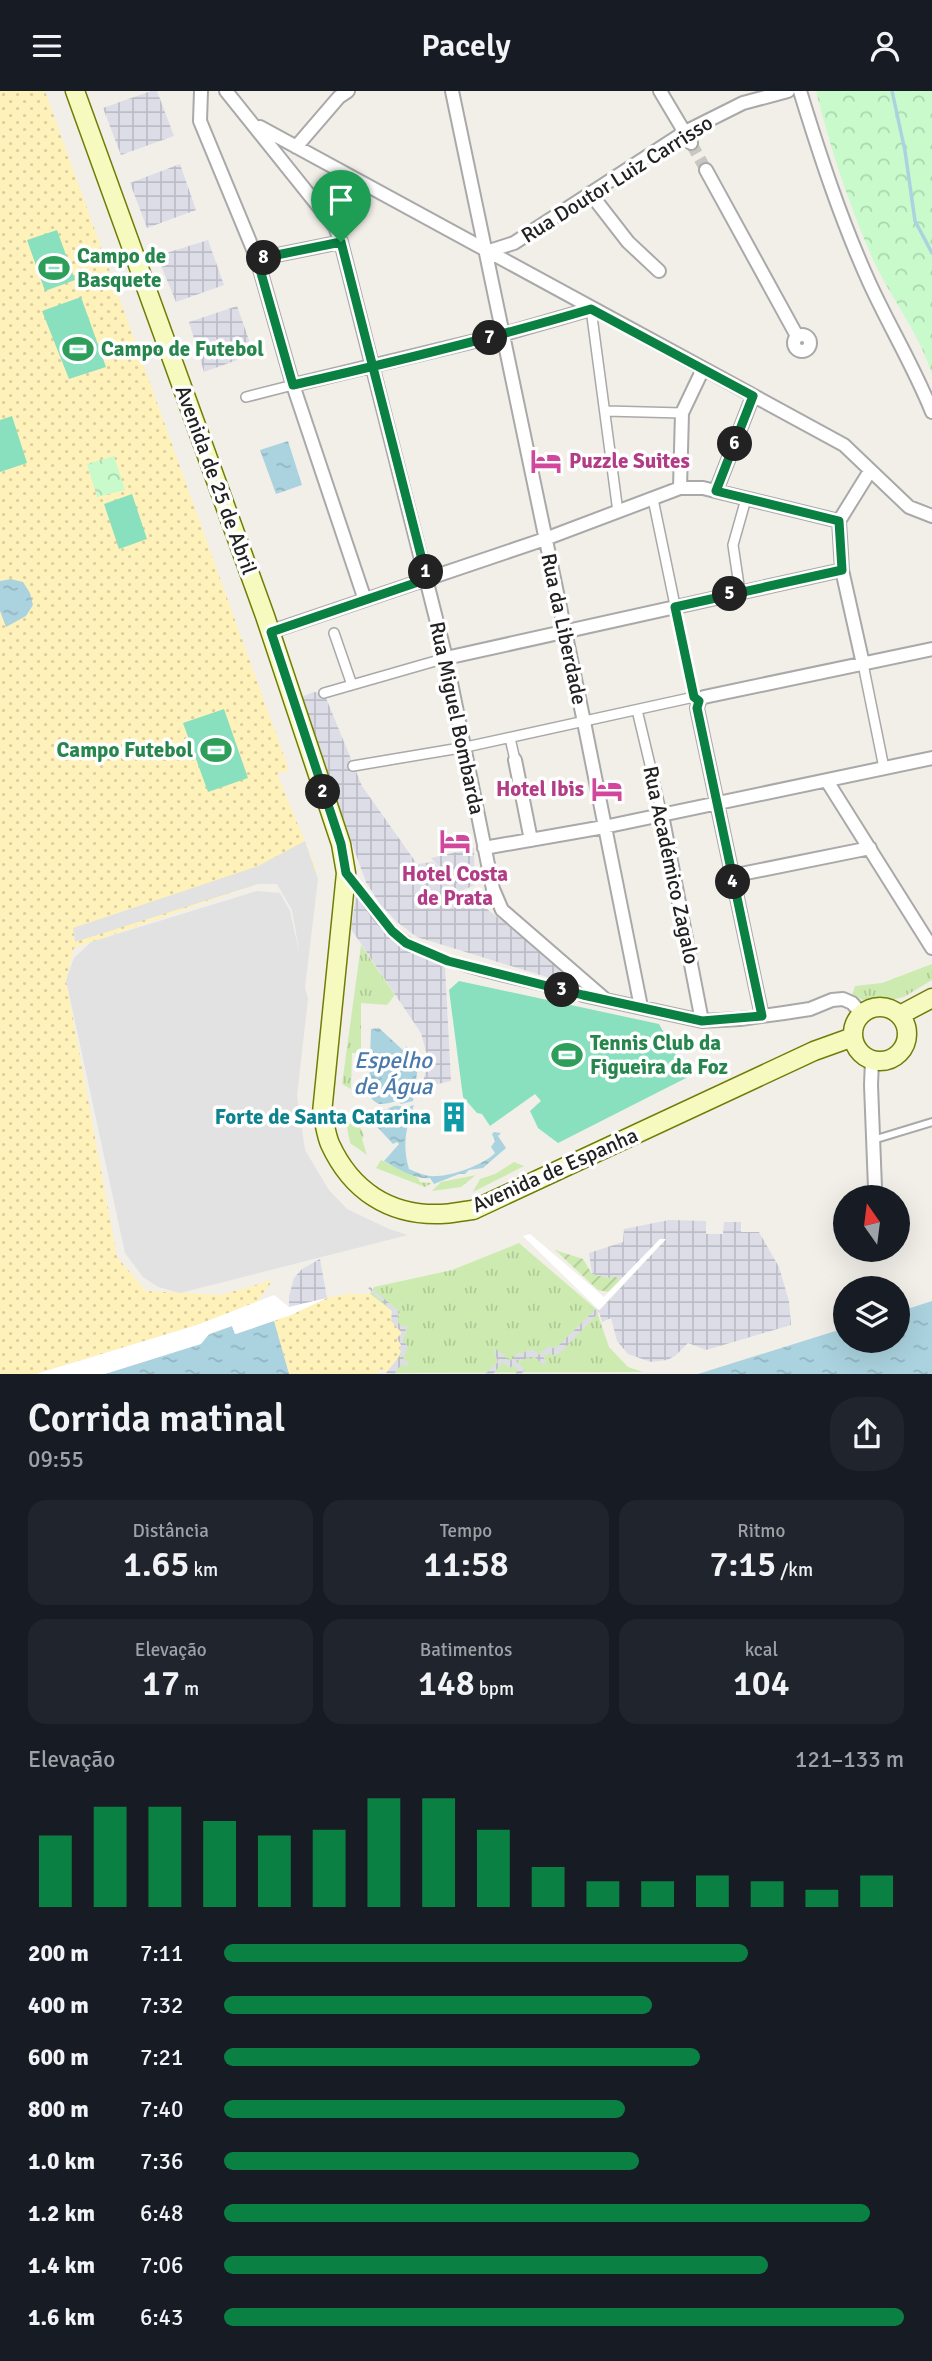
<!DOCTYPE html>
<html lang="pt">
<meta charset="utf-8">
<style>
body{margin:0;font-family:Signika,sans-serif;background:#20242c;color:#f1f3f6;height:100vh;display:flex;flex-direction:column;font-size:26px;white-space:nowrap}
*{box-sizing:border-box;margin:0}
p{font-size:23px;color:#9ea1a6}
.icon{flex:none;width:38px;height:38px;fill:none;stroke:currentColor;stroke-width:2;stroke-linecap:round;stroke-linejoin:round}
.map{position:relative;height:1283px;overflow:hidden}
.side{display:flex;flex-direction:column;background:#171b24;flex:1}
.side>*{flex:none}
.needle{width:46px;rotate:346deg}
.controls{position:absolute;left:833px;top:1094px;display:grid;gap:14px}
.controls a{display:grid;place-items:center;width:77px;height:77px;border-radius:50%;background:#171b24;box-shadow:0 7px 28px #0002;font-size:35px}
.pin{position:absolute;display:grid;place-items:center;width:60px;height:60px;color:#fff;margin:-72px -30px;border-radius:50% 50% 50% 0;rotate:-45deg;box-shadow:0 0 7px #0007}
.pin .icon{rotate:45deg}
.km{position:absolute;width:35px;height:35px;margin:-18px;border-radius:50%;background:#222;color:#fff;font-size:19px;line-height:35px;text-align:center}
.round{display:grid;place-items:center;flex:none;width:74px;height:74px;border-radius:28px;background:#20242c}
.headline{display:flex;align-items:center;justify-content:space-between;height:119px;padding:0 28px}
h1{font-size:38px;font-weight:600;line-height:52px}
.figures{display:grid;grid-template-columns:repeat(3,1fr);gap:10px;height:119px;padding:7px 28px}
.figures div{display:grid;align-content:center;border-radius:18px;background:#20242c;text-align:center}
.figures b{font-size:35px;font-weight:600}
.figures small{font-size:19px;font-weight:400}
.figures p{font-size:19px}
.chart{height:196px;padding:14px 28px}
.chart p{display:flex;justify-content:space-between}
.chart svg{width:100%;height:126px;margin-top:7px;stroke:#0b8043;stroke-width:6}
ul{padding:0 28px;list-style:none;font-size:23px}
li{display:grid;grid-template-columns:112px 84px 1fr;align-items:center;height:52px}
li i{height:18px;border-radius:9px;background:#0b8043}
header{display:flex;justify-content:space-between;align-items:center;height:91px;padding:0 28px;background:#171b24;font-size:32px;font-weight:600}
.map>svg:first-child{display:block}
</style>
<header><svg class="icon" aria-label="menu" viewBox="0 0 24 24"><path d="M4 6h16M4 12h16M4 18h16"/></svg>Pacely<svg class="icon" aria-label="person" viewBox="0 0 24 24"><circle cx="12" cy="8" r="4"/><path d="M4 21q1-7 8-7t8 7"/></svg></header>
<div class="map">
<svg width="932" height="1283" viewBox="0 0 932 1283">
<defs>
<pattern id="grass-tufts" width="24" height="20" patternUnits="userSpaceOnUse" patternTransform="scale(1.75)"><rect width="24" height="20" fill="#cdebb0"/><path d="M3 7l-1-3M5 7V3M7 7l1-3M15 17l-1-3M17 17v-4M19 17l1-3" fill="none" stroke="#b0c997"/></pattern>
<pattern id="sand-dots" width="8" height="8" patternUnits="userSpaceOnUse" patternTransform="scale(1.75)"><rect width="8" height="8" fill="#fff1ba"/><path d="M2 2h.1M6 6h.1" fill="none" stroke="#dacea0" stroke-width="1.8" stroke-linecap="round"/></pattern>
<pattern id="park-crowns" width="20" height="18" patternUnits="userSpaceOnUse" patternTransform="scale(1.75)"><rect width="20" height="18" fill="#c8facc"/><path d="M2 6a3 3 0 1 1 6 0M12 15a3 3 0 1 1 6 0" fill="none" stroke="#acd6af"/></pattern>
<pattern id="garden-furrows" width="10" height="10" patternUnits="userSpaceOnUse" patternTransform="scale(1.75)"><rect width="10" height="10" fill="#cdebb0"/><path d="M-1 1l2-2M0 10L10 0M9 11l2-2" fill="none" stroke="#b0c997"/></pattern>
<pattern id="plaza-grid" width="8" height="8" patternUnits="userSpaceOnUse" patternTransform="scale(1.75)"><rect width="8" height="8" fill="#dddde8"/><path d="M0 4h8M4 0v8" fill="none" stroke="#bdbdc7"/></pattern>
<pattern id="water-ripples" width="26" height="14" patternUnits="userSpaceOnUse" patternTransform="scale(1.75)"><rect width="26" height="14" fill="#aad3df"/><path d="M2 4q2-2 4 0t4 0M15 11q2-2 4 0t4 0" fill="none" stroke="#92b5bf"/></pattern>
</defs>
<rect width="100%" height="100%" fill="#f2efe9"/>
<path fill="url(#grass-tufts)" d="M 361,854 L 395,904 L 387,914 L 361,912 L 361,962 L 352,962 L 351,998 L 342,993 Z
M 932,873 L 932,889 L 904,906 L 895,908 L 881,906 L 863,909 L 852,904 L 855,895 L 882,892 Z
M 344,1021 L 358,1031 L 364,1045 L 362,1048 L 367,1064 L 350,1052 Z
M 381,1069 L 418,1087 L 420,1091 L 432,1092 L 425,1096 L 376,1077 Z
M 514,1071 L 524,1075 L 473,1101 L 480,1088 L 495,1083 Z
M 476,1084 L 461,1096 L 432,1100 L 441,1091 Z
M 519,1152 L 596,1218 L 609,1256 L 628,1276 L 643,1281 L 386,1282 L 398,1269 L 392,1220 L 370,1203 L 374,1196 L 452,1179 Z"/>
<path fill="url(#sand-dots)" d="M 0,0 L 45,0 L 289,679 L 277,683 L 317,780 L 258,793 L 74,857 L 66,889 L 117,1166 L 146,1200 L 221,1204 L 273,1189 L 256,1212 L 197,1234 L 36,1283 L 0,1283 Z
M 347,1203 L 370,1203 L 392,1220 C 393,1229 398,1233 401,1241 C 407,1258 397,1270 386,1282 L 382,1278 L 378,1283 L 289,1283 L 274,1230 L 327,1207 Z"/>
<path fill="url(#park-crowns)" d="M 816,0 L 932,0 L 932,283 C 918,239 889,205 871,164 C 848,111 830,56 816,0 Z
M 114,365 L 125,399 L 97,406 L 87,373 Z"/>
<path fill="url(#garden-furrows)" d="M 555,1159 L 583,1168 L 592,1183 L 610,1187 L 615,1185 L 620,1189 L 608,1201 L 598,1199 Z"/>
<path fill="#88e0be" d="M 57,139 L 75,189 L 45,200 L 27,149 Z
M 81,206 L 106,276 L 69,288 L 42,220 Z
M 12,325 L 27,372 L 0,381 L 0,329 Z
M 132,403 L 147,448 L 119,458 L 104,413 Z
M 224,618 L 248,687 L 208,701 L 183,632 Z
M 459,890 L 659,933 L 688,986 L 558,1052 L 538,1037 L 530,1020 L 541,1010 L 535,1003 L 490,1035 L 482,1023 L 477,1022 L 463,1006 L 449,899 Z"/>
<path fill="#e2e2e2" d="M 305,750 L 318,788 L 305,896 L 308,908 L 297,1005 L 305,1059 L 329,1099 L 347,1118 L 389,1138 L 408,1144 L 180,1202 L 158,1196 L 143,1186 L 125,1162 L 66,889 L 74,867 L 91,851 L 257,800 L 280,802 L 290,820 L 300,865 L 292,819 L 277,793 L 258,793 L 75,851 L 73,837 L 258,775 Z"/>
<path fill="url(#plaza-grid)" d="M 151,0 L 157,0 L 174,45 L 121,64 L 103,17 Z
M 180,73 L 196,119 L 147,137 L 130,92 Z
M 208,149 L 224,194 L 176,211 L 157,165 Z
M 237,215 L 254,263 L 204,281 L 189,231 Z
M 314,601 L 324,602 L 362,695 L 417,773 L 433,771 L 442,779 L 431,767 L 474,757 L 475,794 L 463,799 L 565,880 L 562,885 L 553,888 L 417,846 L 397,831 L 380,813 L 366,791 L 359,772 L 301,606 Z
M 356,804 L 397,852 L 445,875 L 451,990 L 438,993 L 423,992 L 428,968 L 421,942 L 351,838 Z
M 669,1129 L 706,1130 L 706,1143 L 723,1143 L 724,1131 L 741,1131 L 741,1141 L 759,1141 L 779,1176 L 789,1210 L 791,1234 L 706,1259 L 688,1252 L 675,1265 L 667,1269 L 651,1271 L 628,1263 L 617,1250 L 611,1227 L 602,1231 L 599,1221 L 560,1262 L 553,1264 L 549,1262 L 543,1266 L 546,1271 L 543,1274 L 534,1265 L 531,1268 L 528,1266 L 522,1270 L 519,1268 L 516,1270 L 525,1279 L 521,1283 L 515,1283 L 518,1279 L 513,1274 L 510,1277 L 503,1271 L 493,1283 L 485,1283 L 498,1271 L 494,1260 L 496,1258 L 510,1270 L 519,1261 L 523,1263 L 528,1258 L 530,1261 L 533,1258 L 539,1264 L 549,1255 L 555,1258 L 596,1218 L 600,1219 L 665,1149 L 660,1148 L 620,1189 L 615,1185 L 610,1187 L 592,1183 L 589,1162 L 623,1151 L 624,1138 Z
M 320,1168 L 327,1207 L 289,1216 L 289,1205 L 294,1187 L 302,1178 Z
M 370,1196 L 400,1221 L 397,1224 L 399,1226 L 397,1230 L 402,1236 L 405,1234 L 408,1237 L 405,1239 L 407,1242 L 402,1248 L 408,1256 L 403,1267 L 408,1272 L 407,1276 L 402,1273 L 395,1281 L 396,1283 L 386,1282 L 402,1262 L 399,1257 L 401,1254 L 397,1247 L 402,1242 L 391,1230 L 392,1220 L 368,1197 Z"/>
<path fill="url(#water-ripples)" d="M 288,350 L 302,394 L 276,403 L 260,359 Z
M 11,488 L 23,491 L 30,502 L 33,514 L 26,525 L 6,536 L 0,520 L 0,490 Z
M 379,937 L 405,961 L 406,955 L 419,968 L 413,1010 L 401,1013 L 397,1010 C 377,1015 379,1015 365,1001 L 374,1005 L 377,1002 L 376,999 L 369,997 L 371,938 Z
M 414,1014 C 406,1037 402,1054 409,1078 C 418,1082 427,1086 437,1085 C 452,1085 485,1073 495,1062 L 491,1056 L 495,1050 L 492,1043 L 494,1041 L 501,1042 L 498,1045 L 506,1057 L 483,1077 L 469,1079 L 465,1083 L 459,1083 L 434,1093 L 430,1087 C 415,1089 397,1077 384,1070 L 399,1053 L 397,1051 L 393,1053 L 367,1025 L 379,1023 L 379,1017 L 386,1019 C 392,1015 398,1013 404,1017 Z
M 932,1210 L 932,1283 L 698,1283 L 845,1237 L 845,1250 L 898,1250 L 898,1221 Z
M 274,1230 L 289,1283 L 105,1283 L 232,1235 L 236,1243 Z"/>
<path fill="#fff" d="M 530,1143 L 604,1206 L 660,1148 L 666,1148 L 599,1219 L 523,1145 Z
M 274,1204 L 289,1216 L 327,1207 L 291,1224 L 235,1243 L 232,1235 L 210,1242 L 201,1253 L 105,1283 L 36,1283 L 197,1234 Z"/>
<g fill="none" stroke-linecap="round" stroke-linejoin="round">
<path stroke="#aad3df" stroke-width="3.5" d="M 892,0 L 905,60 L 915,130 L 932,162"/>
<path stroke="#c8c6c1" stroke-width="12" stroke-dasharray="12 6" stroke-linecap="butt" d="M 691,52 L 706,79"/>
<g stroke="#a9a9a9" stroke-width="10">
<path id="service" d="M 873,1049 L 932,1031"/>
</g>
<g stroke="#a9a9a9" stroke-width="12">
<path id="pedestrian" d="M 591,218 L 618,421
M 246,306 L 293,294
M 606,320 L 682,322
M 653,408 L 694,606
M 740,501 L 733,454 L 746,408
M 334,542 L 352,594
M 863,573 L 884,677
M 324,602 L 446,567
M 637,619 L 662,724
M 510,647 L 515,669
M 353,675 L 466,656 L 694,606 L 699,610
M 348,783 C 363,803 376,827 395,842 C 433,876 531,891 583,904"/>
</g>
<g stroke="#a9a9a9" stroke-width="16">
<path id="minor" d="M 201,0 L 200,30 L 257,168 L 293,294 L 365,509
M 226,0 L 335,136 L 341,151 L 446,567 L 493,798 L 502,819 L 606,909
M 452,0 L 584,631 L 641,916
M 660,0 L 691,52
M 800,0 C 820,65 841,129 869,191 C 889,235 914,276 932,321
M 260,36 L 844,354 L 909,416 L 932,425
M 296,56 L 339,6 L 348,0
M 706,79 L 797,245
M 590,102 L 628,151 L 659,180
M 486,161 L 514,152 L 685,41 L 743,12 L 788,0
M 257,168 L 341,151
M794 252a8 8 0 1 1 16 0a8 8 0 1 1-16 0Z
M 293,294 L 504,243 L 591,218
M 680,397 L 682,322 L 703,278
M 716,400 L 753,305
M 270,541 L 545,448 L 680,397 L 703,397 L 839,430
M 446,567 L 842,479
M 863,573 L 842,479 L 839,430 L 870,380
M 515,669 L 531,749
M 827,690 L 932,857
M 662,724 L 702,930
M 484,757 L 604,736 L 932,667
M 731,785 L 870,757
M 583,904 L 702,930 L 740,928 L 784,922 L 810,918 L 832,909 L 843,908 L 852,912 L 862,923
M 762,925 L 697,617 L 699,610 L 704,606 L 932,558
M 872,969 L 871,994 L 875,1097"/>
</g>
<g stroke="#707d05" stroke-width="21">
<path id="secondary" d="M 75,0 L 265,525 L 341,753 L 346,782 L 322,1022 C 325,1032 326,1044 330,1053 C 351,1099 389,1125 441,1123 C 451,1123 462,1120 473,1119 L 814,960 L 853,946
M853 943a27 27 0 1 1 54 0a27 27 0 1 1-54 0Z
M 900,924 L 932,907"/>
</g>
<use href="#service" stroke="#fff" stroke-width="6"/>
<use href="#pedestrian" stroke="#fff" stroke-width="9"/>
<use href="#minor" stroke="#fff" stroke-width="12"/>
<use href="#secondary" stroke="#f7fabf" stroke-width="18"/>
</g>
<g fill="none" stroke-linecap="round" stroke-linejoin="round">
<g stroke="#fff" stroke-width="14">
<path id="route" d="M 341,151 L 427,488 L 271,541 L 341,753 L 346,782 L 392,840 L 406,852 L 448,870 L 583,904 L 702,930 L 762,925 L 697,617 L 699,610 L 694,606 L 675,516 L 842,479 L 839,430 L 716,400 L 753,305 L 591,218 C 493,247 394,271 293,294 L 257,168 L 341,151"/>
</g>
<use href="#route" stroke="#0b8043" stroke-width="9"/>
</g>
<defs>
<g id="stadium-bare" transform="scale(2.415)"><path d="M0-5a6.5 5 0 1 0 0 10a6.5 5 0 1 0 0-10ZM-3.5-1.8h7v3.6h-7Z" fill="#2e9e5b" stroke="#fff" stroke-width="2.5" paint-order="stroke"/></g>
<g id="hotel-bare" transform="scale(2.415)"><path d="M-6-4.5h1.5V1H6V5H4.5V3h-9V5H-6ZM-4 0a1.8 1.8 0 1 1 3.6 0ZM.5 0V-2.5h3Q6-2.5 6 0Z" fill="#d1479c" stroke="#fff" stroke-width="2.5" paint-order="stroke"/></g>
<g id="building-bare" transform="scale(2.415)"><path d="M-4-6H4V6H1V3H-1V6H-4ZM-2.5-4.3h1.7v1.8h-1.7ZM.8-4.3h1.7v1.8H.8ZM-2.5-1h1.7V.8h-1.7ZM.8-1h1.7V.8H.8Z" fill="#0f9aa8" stroke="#fff" stroke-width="2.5" paint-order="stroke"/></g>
</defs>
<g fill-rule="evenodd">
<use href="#stadium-bare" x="54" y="177"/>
<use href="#stadium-bare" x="78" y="258"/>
<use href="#hotel-bare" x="546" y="370"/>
<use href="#stadium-bare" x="216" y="659"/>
<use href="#hotel-bare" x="607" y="698"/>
<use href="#hotel-bare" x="455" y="750"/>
<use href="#stadium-bare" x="567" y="964"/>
<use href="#building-bare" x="454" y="1026"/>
</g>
<g text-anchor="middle" stroke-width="7" stroke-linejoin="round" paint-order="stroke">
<g font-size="21" fill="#222" stroke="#fff">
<text transform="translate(617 88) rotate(-32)" y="7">Rua Doutor Luiz Carrisso</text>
<text transform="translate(216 389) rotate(70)" y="7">Avenida de 25 de Abril</text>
<text transform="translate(564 538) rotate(78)" y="7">Rua da Liberdade</text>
<text transform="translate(457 627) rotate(78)" y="7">Rua Miguel Bombarda</text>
<text transform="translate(671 774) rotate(78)" y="7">Rua Académico Zagalo</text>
<text transform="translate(555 1079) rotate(-24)" y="7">Avenida de Espanha</text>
</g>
<g font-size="21" font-weight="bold" fill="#27864d" stroke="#fff" text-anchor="start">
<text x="77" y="172">Campo de<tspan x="77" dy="24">Basquete</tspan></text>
<text x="101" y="265">Campo de Futebol</text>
<text x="193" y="666" text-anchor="end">Campo Futebol</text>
<text x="590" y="959">Tennis Club da<tspan x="590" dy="24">Figueira da Foz</tspan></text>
</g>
<g font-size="21" font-weight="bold" fill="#b23c85" stroke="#fff" text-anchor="start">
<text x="569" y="377">Puzzle Suites</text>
<text x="584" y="705" text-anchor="end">Hotel Ibis</text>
<text x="455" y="790" text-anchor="middle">Hotel Costa<tspan x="455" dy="24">de Prata</tspan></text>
</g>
<g font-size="21" font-weight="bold" fill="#0d838f" stroke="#fff" text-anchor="end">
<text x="431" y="1033">Forte de Santa Catarina</text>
</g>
<g font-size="23" font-style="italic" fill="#4a7aab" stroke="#fff">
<text x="393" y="977">Espelho<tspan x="393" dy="26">de Água</tspan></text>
</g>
</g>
</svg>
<div class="controls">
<a><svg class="needle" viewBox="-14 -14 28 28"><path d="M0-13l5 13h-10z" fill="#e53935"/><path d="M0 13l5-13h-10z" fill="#9ea1a6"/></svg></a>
<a><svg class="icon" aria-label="layers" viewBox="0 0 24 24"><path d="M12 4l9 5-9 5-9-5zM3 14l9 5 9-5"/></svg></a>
</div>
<div class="pin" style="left:341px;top:151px;background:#1e9e55"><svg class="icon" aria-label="arrive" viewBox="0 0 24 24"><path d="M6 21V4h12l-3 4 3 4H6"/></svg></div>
<b class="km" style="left:426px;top:481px">1</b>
<b class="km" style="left:323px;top:701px">2</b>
<b class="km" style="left:562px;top:899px">3</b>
<b class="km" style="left:733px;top:791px">4</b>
<b class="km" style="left:730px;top:503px">5</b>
<b class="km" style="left:735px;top:353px">6</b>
<b class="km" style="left:490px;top:247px">7</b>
<b class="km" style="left:264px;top:167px">8</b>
</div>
<section class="side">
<div class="headline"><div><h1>Corrida matinal</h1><p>09:55</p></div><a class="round"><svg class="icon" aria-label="share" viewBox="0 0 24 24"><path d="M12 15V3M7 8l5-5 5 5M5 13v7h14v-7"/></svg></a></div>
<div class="figures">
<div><p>Distância</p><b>1.65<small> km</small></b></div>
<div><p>Tempo</p><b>11:58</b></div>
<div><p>Ritmo</p><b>7:15<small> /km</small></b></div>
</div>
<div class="figures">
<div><p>Elevação</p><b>17<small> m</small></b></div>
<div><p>Batimentos</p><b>148<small> bpm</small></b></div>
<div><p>kcal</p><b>104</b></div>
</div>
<div class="chart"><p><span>Elevação</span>121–133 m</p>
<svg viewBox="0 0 160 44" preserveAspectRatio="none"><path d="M5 44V19M15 44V9M25 44V9M35 44V14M45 44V19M55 44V17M65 44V6M75 44V6M85 44V17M95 44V30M105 44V35M115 44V35M125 44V33M135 44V35M145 44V38M155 44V33"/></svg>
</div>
<ul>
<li><b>200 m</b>7:11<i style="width:77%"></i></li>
<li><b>400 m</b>7:32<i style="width:63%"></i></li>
<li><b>600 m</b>7:21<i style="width:70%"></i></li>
<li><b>800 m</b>7:40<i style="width:59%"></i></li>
<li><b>1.0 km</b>7:36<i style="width:61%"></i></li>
<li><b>1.2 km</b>6:48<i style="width:95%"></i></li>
<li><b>1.4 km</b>7:06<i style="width:80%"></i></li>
<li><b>1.6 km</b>6:43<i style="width:100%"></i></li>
</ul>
</section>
